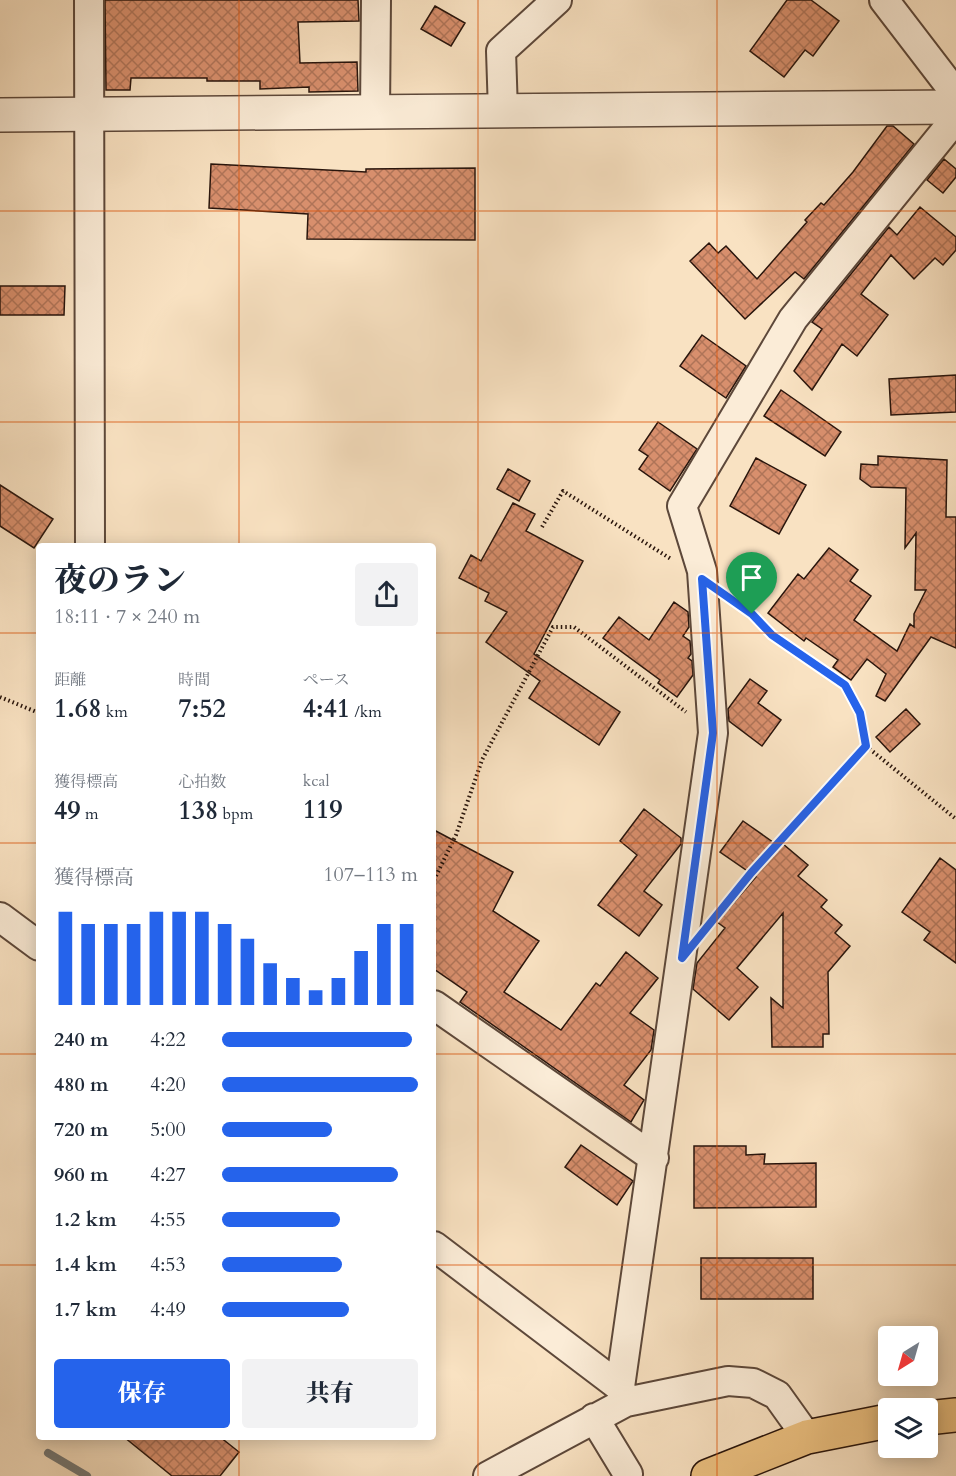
<!DOCTYPE html>
<html lang="ja">
<meta charset="utf-8">
<style>
body{margin:0;font-family:Cardo,"Noto Serif JP",serif;background:#f2f2f3;color:#1f2937;height:100vh;display:flex;flex-direction:column;font-size:22px;white-space:nowrap}
*{box-sizing:border-box;margin:0}
p{font-size:20px;color:#747a83}
.icon{flex:none;width:33px;height:33px;fill:none;stroke:currentColor;stroke-width:2;stroke-linecap:round;stroke-linejoin:round}
.map{position:relative;flex:1;overflow:hidden}
.side{position:absolute;left:36px;top:543px;width:400px;height:897px;display:flex;flex-direction:column;background:#fff;border-radius:6px;box-shadow:0 3px 15px #0003}
.side>*{flex:none}
.needle{width:39px;rotate:217deg}
.buttons{position:absolute;left:878px;top:1326px;display:grid;gap:12px}
.buttons a{display:grid;place-items:center;width:60px;height:60px;border-radius:6px;background:#fff;box-shadow:0 3px 15px #0003;font-size:30px}
.pin{position:absolute;display:grid;place-items:center;width:51px;height:51px;color:#fff;margin:-62px -26px;border-radius:50% 50% 50% 0;rotate:-45deg;box-shadow:0 0 6px #0007}
.pin .icon{rotate:45deg}
.round{display:grid;place-items:center;flex:none;width:63px;height:63px;border-radius:6px;background:#f2f2f3}
.summary{display:flex;align-items:center;justify-content:space-between;height:102px;padding:0 18px}
h1{font-size:33px;font-weight:800;line-height:45px}
.figures{display:grid;grid-template-columns:repeat(3,1fr);gap:9px;height:102px;padding:6px 18px}
.figures div{display:grid;align-content:center}
.figures b{font-size:26px;font-weight:800}
.figures small{font-size:16px;font-weight:400}
.figures p{font-size:16px}
.chart{height:168px;padding:12px 18px}
.chart p{display:flex;justify-content:space-between}
.chart svg{width:100%;height:108px;margin-top:6px;stroke:#2563eb;stroke-width:6}
.cta{display:flex;gap:12px;margin-top:auto;padding:12px 18px}
.cta a{flex:1;height:69px;border-radius:6px;background:#2563eb;color:#fff;font-size:24px;font-weight:800;line-height:69px;text-align:center}
.cta a+a{background:#f2f2f3;color:#1f2937}
ul{padding:0 18px;list-style:none;font-size:20px}
li{display:grid;grid-template-columns:96px 72px 1fr;align-items:center;height:45px}
li i{height:15px;border-radius:8px;background:#2563eb}
.map>svg:first-child{display:block}
</style>
<div class="map">
<svg width="956" height="1476" viewBox="0 0 956 1476">
<defs>
<pattern id="building-cross-hatch" width="8" height="8" patternUnits="userSpaceOnUse" patternTransform="scale(1.5)"><rect width="8" height="8" fill="#d88f6d"/><path d="M0 0l8 8M0 8l8-8" fill="none" stroke="#af7458"/></pattern>
</defs>
<rect width="100%" height="100%" fill="#f9e2c2"/>
<filter id="stains"><feTurbulence type="fractalNoise" baseFrequency=".00333" numOctaves="4"/><feColorMatrix values="0 0 0 0 .2 0 0 0 0 .09 0 0 0 0 .02 0 0 0 .5 -.17"/></filter>
<radialGradient id="worn" r=".72"><stop offset=".6" stop-color="#630" stop-opacity="0"/><stop offset="1" stop-color="#630" stop-opacity=".3"/></radialGradient>
<g fill="none" stroke-linecap="round" stroke-linejoin="round">
<path stroke="#737877" stroke-width="8" d="M 48,1453 L 87,1476"/>
</g>
<path fill="url(#building-cross-hatch)" stroke="#29150c" stroke-width="1.5" d="M 105,0 L 358,0 L 359,21 L 298,22 L 300,63 L 357,62 L 358,91 L 309,92 L 309,87 L 260,89 L 260,81 L 207,81 L 207,78 L 131,78 L 130,90 L 106,90 Z
M 787,0 L 811,0 L 839,21 L 813,56 L 805,50 L 784,77 L 750,51 Z
M 435,6 L 465,23 L 451,46 L 421,29 Z
M 887,126 L 893,126 L 914,144 L 804,279 L 795,272 L 745,319 L 690,261 L 709,243 L 718,253 L 726,246 L 757,279 L 807,222 L 805,220 L 821,203 L 824,205 L 853,172 Z
M 944,159 L 956,169 L 956,177 L 943,193 L 927,180 Z
M 211,164 L 366,172 L 366,169 L 475,168 L 475,240 L 307,239 L 308,214 L 209,208 Z
M 920,207 L 956,237 L 956,250 L 943,265 L 935,258 L 914,279 L 891,255 L 861,294 L 888,315 L 857,356 L 842,344 L 812,390 L 794,371 L 822,329 L 812,322 L 889,227 L 897,235 Z
M 0,286 L 65,286 L 64,315 L 0,315 Z
M 702,335 L 746,366 L 726,398 L 680,366 Z
M 956,375 L 956,412 L 891,415 L 889,379 Z
M 781,390 L 841,432 L 825,456 L 764,416 Z
M 658,422 L 697,449 L 670,491 L 639,469 L 648,456 L 639,450 Z
M 878,456 L 947,460 L 946,517 L 956,517 L 956,648 L 931,637 L 885,701 L 876,696 L 886,674 L 867,659 L 851,680 L 833,667 L 838,660 L 806,638 L 804,641 L 768,613 L 798,574 L 804,579 L 829,548 L 858,570 L 850,581 L 871,596 L 854,620 L 897,651 L 910,624 L 914,627 L 914,614 L 926,590 L 915,590 L 916,533 L 905,548 L 906,488 L 871,487 L 860,479 L 861,464 L 878,465 Z
M 756,458 L 806,485 L 779,534 L 730,506 Z
M 508,469 L 530,481 L 519,501 L 497,489 Z
M 0,485 L 53,519 L 34,548 L 0,526 Z
M 513,503 L 535,514 L 526,531 L 583,561 L 534,654 L 620,712 L 599,745 L 529,698 L 540,681 L 486,642 L 507,612 L 485,601 L 489,593 L 459,578 L 471,555 L 481,561 Z
M 674,602 L 688,612 L 689,627 L 683,636 L 690,641 L 691,654 L 688,658 L 692,661 L 693,675 L 677,697 L 658,683 L 660,680 L 603,638 L 619,617 L 649,640 Z
M 750,679 L 767,691 L 758,703 L 781,720 L 762,746 L 729,721 L 728,709 Z
M 906,709 L 920,724 L 890,752 L 876,737 Z
M 644,809 L 681,838 L 681,844 L 644,891 L 662,905 L 639,936 L 598,905 L 637,855 L 620,841 Z
M 743,821 L 780,847 L 783,844 L 808,865 L 798,876 L 827,900 L 821,907 L 842,925 L 835,933 L 850,946 L 828,972 L 829,1034 L 823,1034 L 823,1047 L 772,1047 L 771,998 L 783,1008 L 783,913 L 737,968 L 758,987 L 729,1020 L 693,989 L 697,963 L 725,928 L 717,922 L 756,877 L 720,852 Z
M 434,830 L 513,872 L 493,911 L 539,941 L 504,992 L 561,1030 L 596,983 L 600,986 L 626,952 L 658,978 L 630,1013 L 654,1030 L 651,1050 L 624,1085 L 644,1100 L 631,1122 L 460,1002 L 467,992 L 434,969 Z
M 940,858 L 956,870 L 956,963 L 924,940 L 930,932 L 902,912 Z
M 581,1145 L 633,1181 L 617,1205 L 565,1167 Z
M 694,1146 L 746,1146 L 746,1155 L 765,1154 L 764,1164 L 816,1163 L 816,1207 L 694,1208 Z
M 701,1258 L 813,1258 L 813,1299 L 701,1299 Z
M 124,1437 L 220,1437 L 239,1452 L 220,1476 L 172,1476 Z"/>
<g fill="none" stroke-linecap="round" stroke-linejoin="round">
<g stroke="#5d483a" stroke-width="32">
<path id="minor" d="M 89,0 L 90,546
M 884,0 L 956,94
M 503,112 L 501,51 L 557,0
M 375,113 L 376,0
M 0,917 L 39,946
M 434,1005 L 654,1158
M 434,1246 L 620,1387 L 626,1402
M 620,1387 L 713,733 L 702,571 L 682,506 L 793,319 L 956,118
M 594,1418 L 628,1474
M 488,1476 L 626,1402 L 728,1381 L 753,1383 L 777,1395 L 807,1437"/>
</g>
<g stroke="#5d483a" stroke-width="36">
<path id="tertiary" d="M 0,115 L 956,107"/>
</g>
<g stroke="#29150c" stroke-width="36">
<path id="trunk" d="M 927,1418 L 956,1415
M 708,1476 L 807,1437 L 888,1421"/>
</g>
<path stroke="#29150c" stroke-width="4" stroke-dasharray="1.5 3" stroke-linecap="butt" d="M 542,527 L 563,491 L 671,559
M 0,697 L 39,713
M 866,746 L 956,819
M 434,880 L 456,835 L 482,760 L 553,627 L 574,627 L 686,712
M 714,918 L 751,872 L 866,746 L 860,713 L 845,685 L 772,635 L 752,614 L 732,600"/>
<use href="#minor" stroke="#fbecd7" stroke-width="28"/>
<use href="#tertiary" stroke="#fbecd7" stroke-width="33"/>
<use href="#trunk" stroke="#ecc181" stroke-width="33"/>
</g>
<g fill="none" stroke-linecap="round" stroke-linejoin="round">
<g stroke="#fff" stroke-width="12">
<path id="route" d="M 702,579 L 752,614 L 772,635 L 845,685 L 860,713 L 866,746 L 751,873 L 682,958 L 713,733 Z"/>
</g>
<use href="#route" stroke="#2563eb" stroke-width="8"/>
</g>
<path fill="none" stroke="#de560c" stroke-width="1.5" stroke-opacity="0.55" d="M 239,0 L 239,546M 478,0 L 478,1476M 717,0 L 717,1476M 0,211 L 956,211M 0,422 L 956,422M 0,633 L 39,633M 434,633 L 956,633M 0,843 L 39,843M 434,843 L 956,843M 0,1054 L 39,1054M 434,1054 L 956,1054M 0,1265 L 39,1265M 434,1265 L 956,1265M 239,1437 L 239,1476"/>
<rect width="100%" height="100%" filter="url(#stains)"/>
<rect width="100%" height="100%" fill="url(#worn)"/>
</svg>
<div class="buttons">
<a><svg class="needle" viewBox="-14 -14 28 28"><path d="M0-13l5 13h-10z" fill="#e53935"/><path d="M0 13l5-13h-10z" fill="#747a83"/></svg></a>
<a><svg class="icon" aria-label="layers" viewBox="0 0 24 24"><path d="M12 4l9 5-9 5-9-5zM3 14l9 5 9-5"/></svg></a>
</div>
<div class="pin" style="left:752px;top:614px;background:#1e9e55"><svg class="icon" aria-label="arrive" viewBox="0 0 24 24"><path d="M6 21V4h12l-3 4 3 4H6"/></svg></div>
<section class="side">
<div class="summary"><div><h1>夜のラン</h1><p>18:11 · 7 × 240 m</p></div><a class="round"><svg class="icon" aria-label="share" viewBox="0 0 24 24"><path d="M12 15V3M7 8l5-5 5 5M5 13v7h14v-7"/></svg></a></div>
<div class="figures">
<div><p>距離</p><b>1.68<small> km</small></b></div>
<div><p>時間</p><b>7:52</b></div>
<div><p>ペース</p><b>4:41<small> /km</small></b></div>
</div>
<div class="figures">
<div><p>獲得標高</p><b>49<small> m</small></b></div>
<div><p>心拍数</p><b>138<small> bpm</small></b></div>
<div><p>kcal</p><b>119</b></div>
</div>
<div class="chart"><p><span>獲得標高</span>107–113 m</p>
<svg viewBox="0 0 160 44" preserveAspectRatio="none"><path d="M5 44V6M15 44V11M25 44V11M35 44V11M45 44V6M55 44V6M65 44V6M75 44V11M85 44V17M95 44V27M105 44V33M115 44V38M125 44V33M135 44V22M145 44V11M155 44V11"/></svg>
</div>
<ul>
<li><b>240 m</b>4:22<i style="width:97%"></i></li>
<li><b>480 m</b>4:20<i style="width:100%"></i></li>
<li><b>720 m</b>5:00<i style="width:56%"></i></li>
<li><b>960 m</b>4:27<i style="width:90%"></i></li>
<li><b>1.2 km</b>4:55<i style="width:60%"></i></li>
<li><b>1.4 km</b>4:53<i style="width:61%"></i></li>
<li><b>1.7 km</b>4:49<i style="width:65%"></i></li>
</ul>
<div class="cta"><a>保存</a><a>共有</a></div>
</section>
</div>
